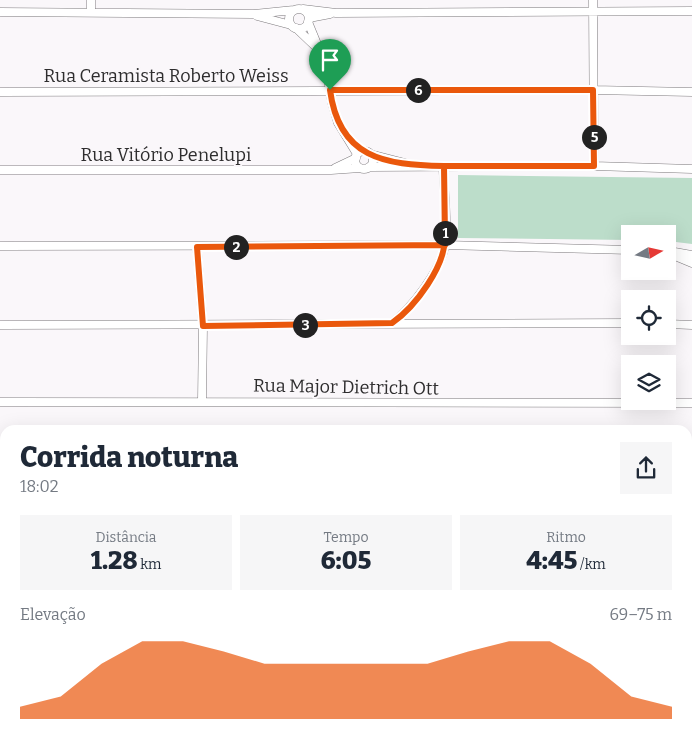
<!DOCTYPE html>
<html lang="pt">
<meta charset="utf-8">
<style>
body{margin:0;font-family:Bitter,serif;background:#f6f6f7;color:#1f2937;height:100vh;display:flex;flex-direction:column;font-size:19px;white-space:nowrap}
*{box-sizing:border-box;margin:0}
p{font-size:16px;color:#747a83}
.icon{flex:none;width:28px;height:28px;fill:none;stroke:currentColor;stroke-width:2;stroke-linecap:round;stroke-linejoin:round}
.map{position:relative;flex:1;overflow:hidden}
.side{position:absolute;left:0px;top:425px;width:692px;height:320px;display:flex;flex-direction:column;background:#fff;border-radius:15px 15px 0 0;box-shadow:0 5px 20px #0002}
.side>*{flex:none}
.needle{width:32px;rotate:81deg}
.buttons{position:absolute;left:621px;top:225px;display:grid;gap:10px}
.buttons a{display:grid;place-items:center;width:55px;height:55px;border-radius:0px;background:#fff;box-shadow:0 5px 20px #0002;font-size:25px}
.pin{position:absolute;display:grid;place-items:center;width:42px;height:42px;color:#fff;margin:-51px -21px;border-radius:50% 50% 50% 0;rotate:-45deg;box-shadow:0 0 5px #0007}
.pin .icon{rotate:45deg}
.km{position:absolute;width:25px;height:25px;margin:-12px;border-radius:50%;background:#222;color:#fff;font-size:14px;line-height:25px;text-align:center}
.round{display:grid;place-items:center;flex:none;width:52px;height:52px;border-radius:0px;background:#f6f6f7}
.head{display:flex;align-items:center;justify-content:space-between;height:85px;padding:0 20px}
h1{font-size:28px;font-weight:800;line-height:38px}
.metrics{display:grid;grid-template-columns:repeat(3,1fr);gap:8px;height:85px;padding:5px 20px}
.metrics div{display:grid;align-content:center;border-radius:0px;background:#f6f6f7;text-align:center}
.metrics b{font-size:25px;font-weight:800}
.metrics small{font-size:14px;font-weight:400}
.metrics p{font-size:14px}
.chart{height:140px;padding:10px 20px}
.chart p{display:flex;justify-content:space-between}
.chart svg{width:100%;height:90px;margin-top:5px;fill:#ea580c;opacity:.7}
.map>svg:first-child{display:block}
</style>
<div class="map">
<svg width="692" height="745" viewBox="0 0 692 745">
<rect width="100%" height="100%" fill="#faf7fa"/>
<path fill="#bcddca" d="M 458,175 L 692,178 L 692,244 L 668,241 L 668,234 L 630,234 L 630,240 L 458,238 Z
M 692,638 L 692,745 L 604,745 L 608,740 L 688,740 L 688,643 Z"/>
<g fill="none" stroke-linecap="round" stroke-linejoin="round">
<g stroke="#7e7b7e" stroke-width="9">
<path id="street" d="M 91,0 L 91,12
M 593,0 L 594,166
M289 19a10 10 0 1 1 20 0a10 10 0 1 1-20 0Z
M 303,9 L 336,13 L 692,11
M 0,12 L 253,14 L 294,10
M 257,16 L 291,25
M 309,18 L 330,14
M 308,22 L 326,66 L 332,103 L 338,123 L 357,154
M 296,28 L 316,47
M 0,92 L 593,90 L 692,92
M355 160a9 9 0 1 1 18 0a9 9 0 1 1-18 0Z
M 370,154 L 405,163
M 369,167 L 594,166 L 692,169
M 335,168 L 356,158
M 0,170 L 331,170 L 360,168
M 0,246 L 445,245 L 630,250
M 197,247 L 203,326 L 202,401
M 669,251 L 692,255
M 668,253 L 692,263
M 392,323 C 412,308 442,269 445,244 C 448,220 444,190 443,166
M 668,324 L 692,325
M 0,325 L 630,323
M 0,402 L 692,403
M 688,482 L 692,482
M 688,559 L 692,559
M 533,740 L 533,745"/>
</g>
<g stroke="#7e7b7e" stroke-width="14">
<path id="primary" d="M 0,741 L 13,745"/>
</g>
<use href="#street" stroke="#fff" stroke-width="8"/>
<use href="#primary" stroke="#fff" stroke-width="12"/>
</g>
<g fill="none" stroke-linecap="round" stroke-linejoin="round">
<g stroke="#fff" stroke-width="10">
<path id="route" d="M 330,90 C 339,158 384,165 444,166 L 445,245 L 197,247 L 203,326 L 392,323 C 415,307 446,266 445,236 L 444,166 L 594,166 L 593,90 L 330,90"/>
</g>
<use href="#route" stroke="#ea580c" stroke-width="6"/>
</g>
<g text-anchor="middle" stroke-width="4" stroke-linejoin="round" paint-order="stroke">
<g font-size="18" fill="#2e2d2e" stroke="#faf7fa">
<text x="166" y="82">Rua Ceramista Roberto Weiss</text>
<text x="166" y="161">Rua Vitório Penelupi</text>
<text transform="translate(346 387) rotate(1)" y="6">Rua Major Dietrich Ott</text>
</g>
</g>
</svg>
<div class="buttons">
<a><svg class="needle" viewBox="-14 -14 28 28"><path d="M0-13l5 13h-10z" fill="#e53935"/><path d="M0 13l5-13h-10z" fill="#747a83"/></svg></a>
<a><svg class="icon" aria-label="locate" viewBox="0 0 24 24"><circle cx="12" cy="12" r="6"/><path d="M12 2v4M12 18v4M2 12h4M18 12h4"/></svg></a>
<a><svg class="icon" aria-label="layers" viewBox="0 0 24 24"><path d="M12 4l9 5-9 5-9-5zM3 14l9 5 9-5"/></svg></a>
</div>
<div class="pin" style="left:330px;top:90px;background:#1e9e55"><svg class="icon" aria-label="arrive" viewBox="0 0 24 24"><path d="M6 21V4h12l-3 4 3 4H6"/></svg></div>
<b class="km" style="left:445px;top:233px">1</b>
<b class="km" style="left:236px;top:247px">2</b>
<b class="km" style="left:305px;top:325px">3</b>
<b class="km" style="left:594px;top:137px">5</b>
<b class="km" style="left:418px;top:90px">6</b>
<section class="side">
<div class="head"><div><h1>Corrida noturna</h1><p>18:02</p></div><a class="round"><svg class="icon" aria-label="share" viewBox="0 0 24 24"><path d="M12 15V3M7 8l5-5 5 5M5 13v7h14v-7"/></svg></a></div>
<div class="metrics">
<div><p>Distância</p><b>1.28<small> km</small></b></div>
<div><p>Tempo</p><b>6:05</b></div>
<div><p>Ritmo</p><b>4:45<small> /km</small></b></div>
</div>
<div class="chart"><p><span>Elevação</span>69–75 m</p>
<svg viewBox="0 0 160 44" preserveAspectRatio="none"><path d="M0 44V38L10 33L20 17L30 6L40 6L50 11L60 17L70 17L80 17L90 17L100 17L110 11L120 6L130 6L140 17L150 33L160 38V44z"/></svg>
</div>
</section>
</div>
